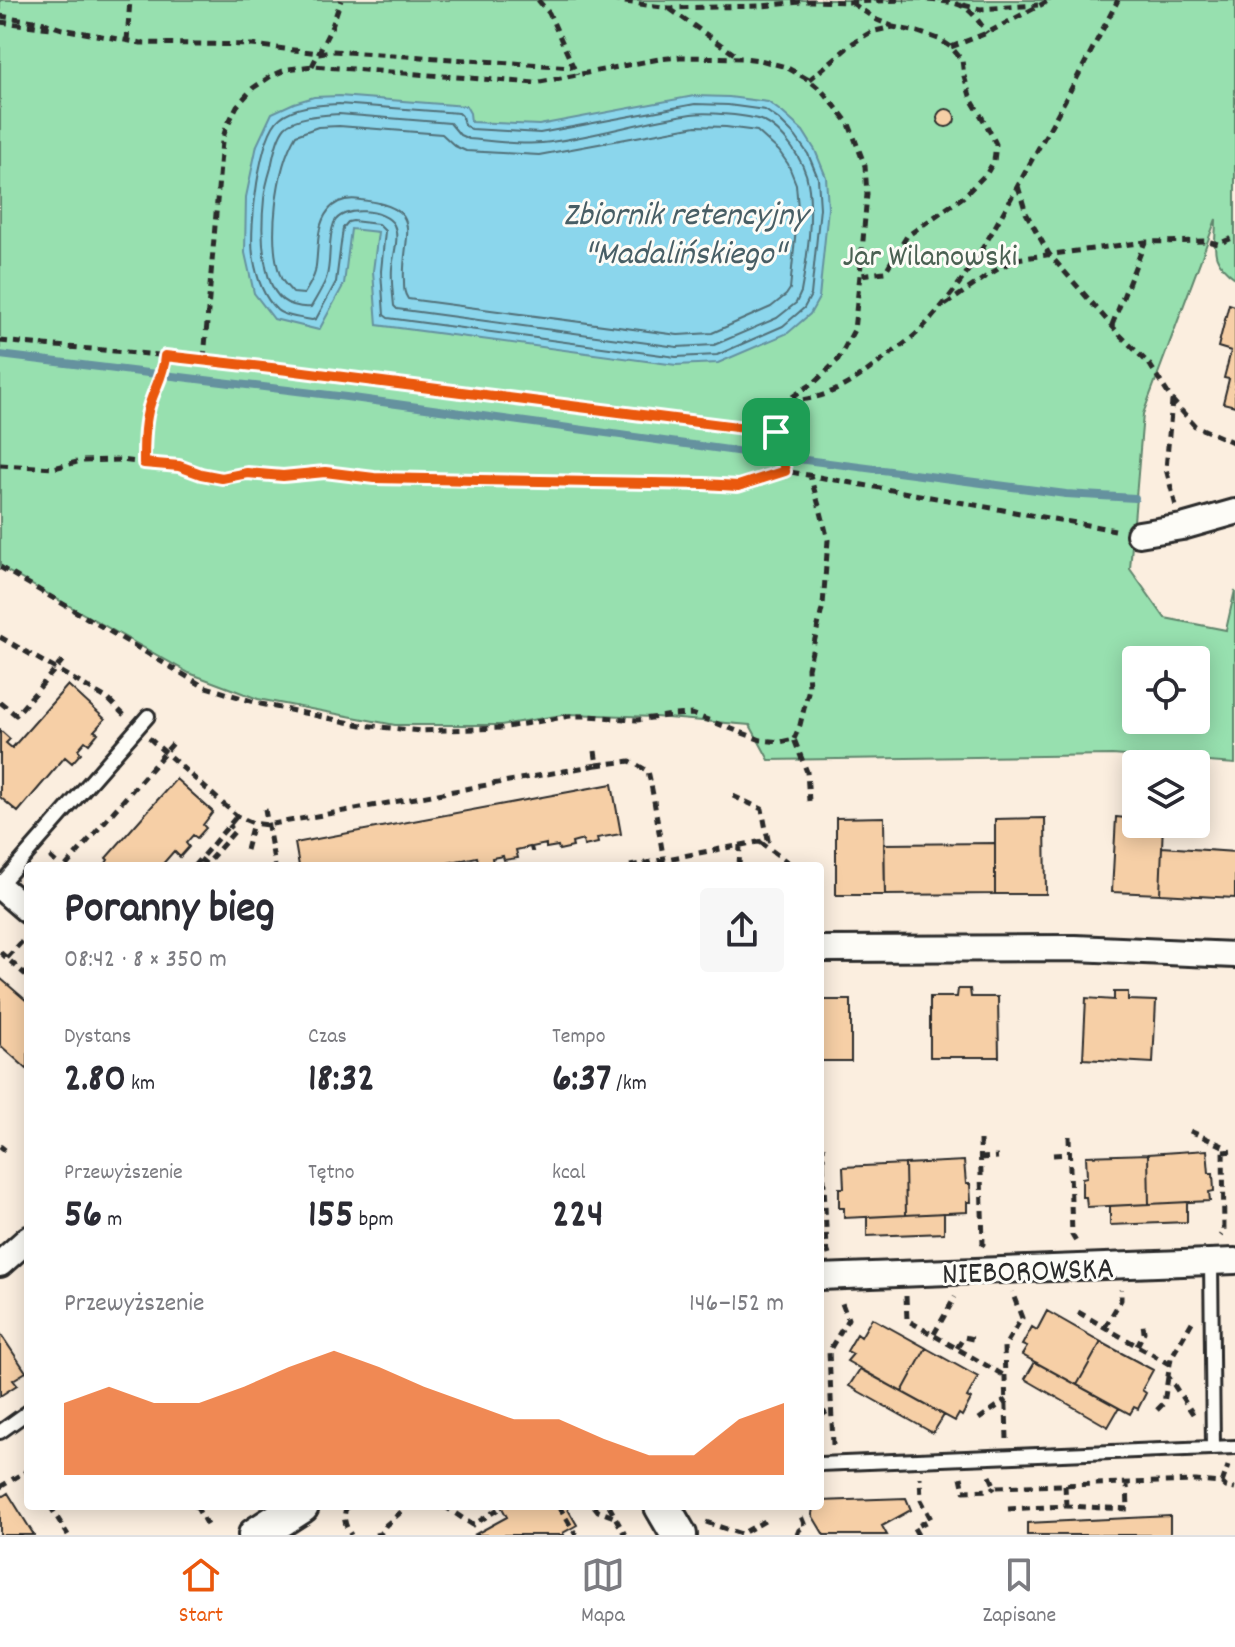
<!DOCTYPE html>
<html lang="pl">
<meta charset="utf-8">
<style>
body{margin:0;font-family:Dekko,sans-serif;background:#f7f7f7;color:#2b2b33;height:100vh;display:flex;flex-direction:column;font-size:30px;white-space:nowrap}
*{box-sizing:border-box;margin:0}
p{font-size:26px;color:#7c7c81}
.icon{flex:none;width:44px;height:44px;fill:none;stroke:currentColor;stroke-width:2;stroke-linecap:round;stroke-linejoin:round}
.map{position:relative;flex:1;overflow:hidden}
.details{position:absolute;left:24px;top:862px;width:800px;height:648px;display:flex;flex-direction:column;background:#fff;border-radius:8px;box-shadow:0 4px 20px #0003}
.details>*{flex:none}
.buttons{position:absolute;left:1122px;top:646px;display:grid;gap:16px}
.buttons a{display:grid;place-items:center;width:88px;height:88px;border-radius:8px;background:#fff;box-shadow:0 4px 20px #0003;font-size:40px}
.pin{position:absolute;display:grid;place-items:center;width:68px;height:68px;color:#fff;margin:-34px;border-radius:16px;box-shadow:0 4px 12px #0006}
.round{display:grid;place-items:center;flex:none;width:84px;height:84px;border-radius:8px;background:#f7f7f7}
.head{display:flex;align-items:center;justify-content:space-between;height:136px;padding:0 40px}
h1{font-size:44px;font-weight:700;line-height:60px}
.figures{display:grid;grid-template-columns:repeat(3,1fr);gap:12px;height:136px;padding:8px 40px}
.figures div{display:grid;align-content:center}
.figures b{font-size:40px;font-weight:700}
.figures small{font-size:22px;font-weight:400}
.figures p{font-size:22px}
.chart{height:224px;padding:16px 40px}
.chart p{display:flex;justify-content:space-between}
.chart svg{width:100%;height:144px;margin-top:8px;fill:#ea580c;opacity:.7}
.dock{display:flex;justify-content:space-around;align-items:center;height:112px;border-top:2px solid #e1e1e2;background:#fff;font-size:22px;color:#7c7c81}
.dock a{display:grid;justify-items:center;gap:4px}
.dock .active{color:#ea580c}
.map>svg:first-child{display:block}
</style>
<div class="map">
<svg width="1235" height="1535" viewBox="0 0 1235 1535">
<rect width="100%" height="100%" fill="#fbeedf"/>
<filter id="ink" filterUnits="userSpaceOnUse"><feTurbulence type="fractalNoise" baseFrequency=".0125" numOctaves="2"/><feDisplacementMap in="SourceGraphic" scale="16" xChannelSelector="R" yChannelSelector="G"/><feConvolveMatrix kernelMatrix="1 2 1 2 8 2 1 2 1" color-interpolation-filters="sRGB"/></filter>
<g filter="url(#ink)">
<path fill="#97e0af" stroke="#61866d" stroke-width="2" fill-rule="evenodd" d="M 0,0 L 1235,0 L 1235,278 C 1208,259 1216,247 1216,219 L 1143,414 L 1130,569 L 1165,618 L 1226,630 L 1235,590 L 1235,764 L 1112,755 L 769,760 L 750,725 L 655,717 L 568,714 L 501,725 L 395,725 L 258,699 L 189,673 L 0,567 ZM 1136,660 L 1196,660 L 1196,720 L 1136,720 Z"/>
<path fill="#8bd6ec" stroke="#65929f" stroke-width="2" d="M 339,96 L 466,106 L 470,113 L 471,122 L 539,125 L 694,96 L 729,97 L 768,102 L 783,113 L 803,131 L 815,150 L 826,177 L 828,208 L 819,298 L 810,314 L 788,333 L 718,363 L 676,365 L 377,325 L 373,271 L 378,232 L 351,229 L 344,284 L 319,330 L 274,319 L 254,293 L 245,253 L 246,197 L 257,145 L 272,113 L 294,103 L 314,97 Z"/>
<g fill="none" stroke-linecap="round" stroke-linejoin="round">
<path stroke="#516f78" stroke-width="2" d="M 339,104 L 459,113 L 462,116 L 464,125 L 471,129 L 540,133 L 695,104 L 728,105 L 765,110 L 778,119 L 796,137 L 808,154 L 818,178 L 820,208 L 811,295 L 804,308 L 783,326 L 717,355 L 676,357 L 388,318 L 384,315 L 381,271 L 385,231 L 378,224 L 353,221 L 348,222 L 343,228 L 336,282 L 316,319 L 312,320 C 302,318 285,317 277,310 C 262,296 256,275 253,255 C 249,228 259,135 280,118 C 295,105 320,105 339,104 Z
M 339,114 L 450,123 L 460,135 L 469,139 C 492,141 518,145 542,143 C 592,138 641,121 691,114 C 706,112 750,115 763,121 C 783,130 805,162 808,183 C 814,216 807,260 801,292 L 796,303 L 777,318 L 714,345 L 677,347 L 397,309 L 394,306 C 393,294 391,281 392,268 C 393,256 400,237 394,225 C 386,209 342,205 334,223 C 327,241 332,262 326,279 C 322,289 316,298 311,307 C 305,308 300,307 293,305 C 259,297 261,227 264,199 C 265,189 268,178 271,168 C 273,157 277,136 285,127 C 296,116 324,115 339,114 Z
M 339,126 L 442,134 L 455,146 L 466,151 L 539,155 L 696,126 L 726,127 L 757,131 L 779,151 L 788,164 L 796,184 L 798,208 L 790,289 L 786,295 L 771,307 L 712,333 L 678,335 L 408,299 C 404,293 404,289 404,281 C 401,235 429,208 361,200 C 348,198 336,200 328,211 C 315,227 319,253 315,272 C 313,280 308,287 304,294 L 293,293 C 289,288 284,284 281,278 C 267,242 276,168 296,135 L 318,127 Z"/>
<path stroke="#65929f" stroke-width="8" d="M 0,355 L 346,397 L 765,455
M 798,459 L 1066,494 L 1135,498"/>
</g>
<path fill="#f6cfa6" stroke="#2b2b2b" stroke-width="2" d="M937 118a9 9 0 1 1 18 0a9 9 0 1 1-18 0Z
M 1229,304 L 1235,306 L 1235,406 L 1223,403 L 1229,379 L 1224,378 L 1231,351 L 1218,347 Z
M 68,685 L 105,719 L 94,731 L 98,733 L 89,744 L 85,741 L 78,749 L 81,753 L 72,763 L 65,757 L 18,812 L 0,797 L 0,730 L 10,739 L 6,743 L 12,748 Z
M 176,779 L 213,812 L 203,825 L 206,828 L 197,838 L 193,835 L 186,843 L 189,847 L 180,857 L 174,851 L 161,866 L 104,866 L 108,860 L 106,858 Z
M 612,784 L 621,834 L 597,838 L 598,843 L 584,846 L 583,840 L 572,843 L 573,847 L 559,850 L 558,846 L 546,848 L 546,844 L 532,847 L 533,851 L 531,851 L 530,847 L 516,850 L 518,858 L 504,860 L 503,856 L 492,858 L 493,863 L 479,865 L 477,857 L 463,860 L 464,864 L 461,864 L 461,860 L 447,863 L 447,866 L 299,866 L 295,843 Z
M 884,817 L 885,895 L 836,895 L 836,818 Z
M 1116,817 L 1136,819 L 1136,824 L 1163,824 L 1160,894 L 1112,892 Z
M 1045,818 L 1046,894 L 995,894 L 995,819 Z
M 995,843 L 995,894 L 885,895 L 884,844 Z
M 1162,847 L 1235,852 L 1235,898 L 1160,894 Z
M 0,978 L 28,1002 L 28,1070 L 0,1045 Z
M 958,989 L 970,989 L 971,997 L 998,997 L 999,1057 L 930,1057 L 930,997 L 957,997 Z
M 820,991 L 823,991 L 823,1000 L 851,1000 L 851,1061 L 820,1061 Z
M 1114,992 L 1128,992 L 1128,1000 L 1156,1001 L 1153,1063 L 1083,1059 L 1086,998 L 1114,1000 Z
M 1207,1150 L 1209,1173 L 1213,1173 L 1214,1191 L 1209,1192 L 1210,1201 L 1149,1204 L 1148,1154 Z
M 1148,1154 L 1149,1204 L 1087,1207 L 1086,1197 L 1082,1197 L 1082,1178 L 1087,1177 L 1086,1156 Z
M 964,1161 L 966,1184 L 970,1184 L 971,1202 L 967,1202 L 967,1212 L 906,1215 L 905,1164 Z
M 905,1164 L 906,1215 L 844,1218 L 844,1208 L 839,1208 L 839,1188 L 844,1188 L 843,1167 Z
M 1187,1202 L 1187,1222 L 1110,1225 L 1110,1206 Z
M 944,1213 L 944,1233 L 867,1236 L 867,1217 Z
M 1047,1311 L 1101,1342 L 1077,1385 L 1022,1355 L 1027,1347 L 1022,1345 L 1032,1327 L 1037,1330 Z
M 872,1318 L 926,1348 L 902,1392 L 847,1361 L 853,1354 L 847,1351 L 857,1334 L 861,1337 Z
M 0,1333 L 26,1372 L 13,1380 L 17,1385 L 0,1396 Z
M 1101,1342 L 1153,1370 L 1142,1390 L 1146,1393 L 1138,1409 L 1134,1407 L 1130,1414 L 1077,1385 Z
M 926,1348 L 978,1377 L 967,1397 L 971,1399 L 962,1416 L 959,1414 L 955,1421 L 902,1392 Z
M 1035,1362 L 1119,1408 L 1108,1427 L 1025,1379 Z
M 860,1369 L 944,1415 L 933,1433 L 849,1386 Z
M 8,1493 L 34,1535 L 0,1535 L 0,1498 Z
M 906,1498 L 911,1510 L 882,1526 L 887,1535 L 824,1535 L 812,1515 L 813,1506 L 820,1506 L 820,1501 Z
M 501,1506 L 566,1506 L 577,1525 L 563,1533 L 564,1535 L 474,1535 L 507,1517 Z
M 1170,1516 L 1170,1535 L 1027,1535 L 1027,1523 Z"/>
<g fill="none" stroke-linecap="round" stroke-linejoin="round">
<g stroke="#2b2b2b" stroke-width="18">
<path id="lane" d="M 0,885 L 148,716
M 1211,1262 L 1213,1448
M 0,1432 L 28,1412
M 820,1464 L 1235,1447"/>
</g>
<g stroke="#2b2b2b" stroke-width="30">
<path id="street" d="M 1139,534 L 1182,527 L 1235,512
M 0,887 L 28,911
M 820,949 L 1075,948 L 1235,955
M 0,1264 L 28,1239
M 820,1277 L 1235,1261"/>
</g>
<g stroke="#2b2b2b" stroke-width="40">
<path id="secondary" d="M 662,1506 L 679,1535
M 256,1535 L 301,1506"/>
</g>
<path stroke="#2b2b2b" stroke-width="5" stroke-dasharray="8 6" stroke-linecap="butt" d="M 538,0 L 549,13 L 577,75
M 611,0 L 669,8 L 762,6 L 809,1 L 852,2 L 905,0
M 928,0 C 964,3 967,4 987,33
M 852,3 L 877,20 L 892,26
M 963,5 L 980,9 L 1038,5
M 670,9 L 737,56
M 0,16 L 41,22 L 62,29 L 141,43 L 252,45 L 319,53 L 332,51 L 573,67
M 0,22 L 51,28
M 127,41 L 130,0
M 951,47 L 987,33 L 1050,0
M 312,66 L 332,26 L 341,0
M 809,80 L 853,43 L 871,32 L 893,27 L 918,32 L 939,39 L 951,47 L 962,60 L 964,76 L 971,99 L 987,126 L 996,144 L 994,161 L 987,173 L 963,197 L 907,236 L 885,272 L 860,275
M 1018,186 L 1026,213 L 1049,254 L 1120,335 L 1150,365 L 1172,400 L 1195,426 L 1235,443
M 945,305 L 993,272 L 1016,259 L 1145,242 L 1207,241 L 1218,244 L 1235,237
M 1112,325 L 1145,242
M 0,341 L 204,359 L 776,432
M 204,359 L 222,141 L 226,128 L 237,106 L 253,88 L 271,76 L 288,69 L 312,66 L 535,83 L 659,59 L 680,57 L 744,58 L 760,60 L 786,67 L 809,80 L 822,91 L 835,106 L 849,124 L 865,166 L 867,194 L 860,275 L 854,330 L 838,360 L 815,382 L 786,401 L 776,432 L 785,471
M 789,401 C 826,399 847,386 877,364 C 890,354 904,345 916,334 C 967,285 1000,218 1034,156 C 1063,105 1091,52 1118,0
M 1172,401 L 1166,469 L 1176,506
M 144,463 C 144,445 144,428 148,411 C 152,392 164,376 165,356
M 0,465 L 54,468 L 81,461 L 119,460 L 179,466 L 201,474 L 222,478 L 247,473 L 283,476 L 325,472 L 374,478 L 704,484 L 738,486 L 785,471 L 1115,530
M 0,567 L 203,686 L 261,704 L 361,725 L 420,731 L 501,728 L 570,716 L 589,716 L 637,720 L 673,715 L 692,714 L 761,740 L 780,742 L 794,739 L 807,772 L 809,801
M 0,637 L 108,699 L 124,715
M 0,702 L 16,715 L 63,660
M 149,738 L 237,816 L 253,823 L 267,825 L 597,765
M 794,739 L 800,725 L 809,688 L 808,668 L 823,605 L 828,540 L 821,512 L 810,476
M 595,751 L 597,765 L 630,761 L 648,771 C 655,800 658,830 664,860
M 265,809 L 275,866
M 760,842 L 793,866
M 246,850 L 253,823
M 50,857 L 60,866
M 200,859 L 206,864 L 235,831 L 229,825
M 66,866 L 176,740
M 194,866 L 237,816
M 630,866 L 768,840 L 762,809 L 733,796
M 739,866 L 740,845
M 0,952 L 28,977
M 7,958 L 27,936
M 23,1124 L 28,1122
M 1190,1131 L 1223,1146 L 1224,1232 L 1221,1236
M 1069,1136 L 1072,1235 L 1078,1245
M 980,1140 L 983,1244 L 981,1246
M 0,1146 L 5,1150
M 1223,1152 L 1235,1151
M 1053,1155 L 1070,1154
M 980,1158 L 998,1157
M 823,1164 L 827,1249 L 829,1255
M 823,1164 L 823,1146
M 906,1296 L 907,1320 L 1005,1376
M 1078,1312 L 1169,1364
M 1192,1322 L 1171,1358 L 1168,1376 L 1193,1414
M 1105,1327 L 1121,1300 L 1121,1289
M 934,1334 L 955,1297
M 1137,1346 L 1144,1332 L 1143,1324
M 957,1348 L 964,1337 L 973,1339
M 1157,1410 L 1164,1403 L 1168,1377
M 820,1416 L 830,1410
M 979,1419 L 1006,1400
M 1007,1439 L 1004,1347 L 1022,1318 L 1012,1292
M 833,1445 L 829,1351 L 848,1319 L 840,1298
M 990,1476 L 995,1487 L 1196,1481 L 1222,1483 L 1226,1487 L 1235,1489
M 961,1477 L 964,1491 L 991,1490 L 995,1487
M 1222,1483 L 1228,1466
M 1065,1485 L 1066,1506
M 0,1487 L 28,1470
M 50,1506 L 68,1535
M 196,1506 L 208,1527
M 347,1506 C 342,1517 345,1525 351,1535
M 444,1506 L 473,1525 L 503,1506
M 559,1506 L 576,1535
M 594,1506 L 598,1511 L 614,1517
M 609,1506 L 625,1535
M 1008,1509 L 1066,1506 L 1128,1509 L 1127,1483
M 706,1522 L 741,1534 L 765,1521
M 375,1535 L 380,1534 L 386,1525 L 408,1506
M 797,1535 L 799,1530 L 805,1526 L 800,1514
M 918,1535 L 914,1528 L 931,1519 L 921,1500 L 920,1477"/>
<use href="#lane" stroke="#fdfcf7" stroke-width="12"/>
<use href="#street" stroke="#fdfcf7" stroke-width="24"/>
<use href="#secondary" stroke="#fdfcf7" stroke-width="34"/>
</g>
</g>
<g fill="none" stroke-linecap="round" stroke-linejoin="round" filter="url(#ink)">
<g stroke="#fff" stroke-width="16">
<path id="route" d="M 165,356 L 280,369 L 776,432 L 785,471 L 738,486 L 704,484 L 374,478 L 325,472 L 283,476 L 247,473 L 222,478 L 201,474 L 179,466 L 144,463 C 144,445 144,428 148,411 C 152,392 164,376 165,356 Z"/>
</g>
<use href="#route" stroke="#ea580c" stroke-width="10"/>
</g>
<g text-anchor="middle" stroke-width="6" stroke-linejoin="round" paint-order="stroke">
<g font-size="32" fill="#4b6153" stroke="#fdfcf7">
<text x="930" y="265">Jar Wilanowski</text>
</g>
<g font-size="32" fill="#2b2b2b" stroke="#fdfcf7">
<text transform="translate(1028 1269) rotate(-2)" y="11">NIEBOROWSKA</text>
</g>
<g font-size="34" font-style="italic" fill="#485e65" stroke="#fdfcf7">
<text x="685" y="224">Zbiornik retencyjny<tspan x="685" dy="39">"Madalińskiego"</tspan></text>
</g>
</g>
</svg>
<div class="buttons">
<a><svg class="icon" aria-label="locate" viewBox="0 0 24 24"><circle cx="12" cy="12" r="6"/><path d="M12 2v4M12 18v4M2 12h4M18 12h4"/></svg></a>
<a><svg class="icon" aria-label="layers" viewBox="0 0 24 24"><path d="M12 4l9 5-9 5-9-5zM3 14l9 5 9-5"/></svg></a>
</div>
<div class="pin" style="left:776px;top:432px;background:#1e9e55"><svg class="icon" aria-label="arrive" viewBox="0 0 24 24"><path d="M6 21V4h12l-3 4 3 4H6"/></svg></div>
<section class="details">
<div class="head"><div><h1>Poranny bieg</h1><p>08:42 · 8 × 350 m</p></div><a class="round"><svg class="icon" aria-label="share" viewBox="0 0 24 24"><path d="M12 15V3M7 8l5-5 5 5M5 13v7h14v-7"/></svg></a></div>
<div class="figures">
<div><p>Dystans</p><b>2.80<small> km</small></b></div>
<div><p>Czas</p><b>18:32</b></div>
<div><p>Tempo</p><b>6:37<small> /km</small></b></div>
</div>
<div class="figures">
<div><p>Przewyższenie</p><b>56<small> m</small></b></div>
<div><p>Tętno</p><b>155<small> bpm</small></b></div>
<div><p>kcal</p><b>224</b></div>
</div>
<div class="chart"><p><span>Przewyższenie</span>146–152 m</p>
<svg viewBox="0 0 160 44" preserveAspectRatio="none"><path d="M0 44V22L10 17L20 22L30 22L40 17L50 11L60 6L70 11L80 17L90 22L100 27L110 27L120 33L130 38L140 38L150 27L160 22V44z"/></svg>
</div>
</section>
</div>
<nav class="dock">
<a class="active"><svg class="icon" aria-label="home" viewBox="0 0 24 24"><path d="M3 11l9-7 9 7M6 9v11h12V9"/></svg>Start</a>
<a><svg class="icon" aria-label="map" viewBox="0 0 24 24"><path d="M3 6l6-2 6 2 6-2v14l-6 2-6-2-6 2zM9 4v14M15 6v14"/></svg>Mapa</a>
<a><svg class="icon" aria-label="saved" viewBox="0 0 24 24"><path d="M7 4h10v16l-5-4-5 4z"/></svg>Zapisane</a>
</nav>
